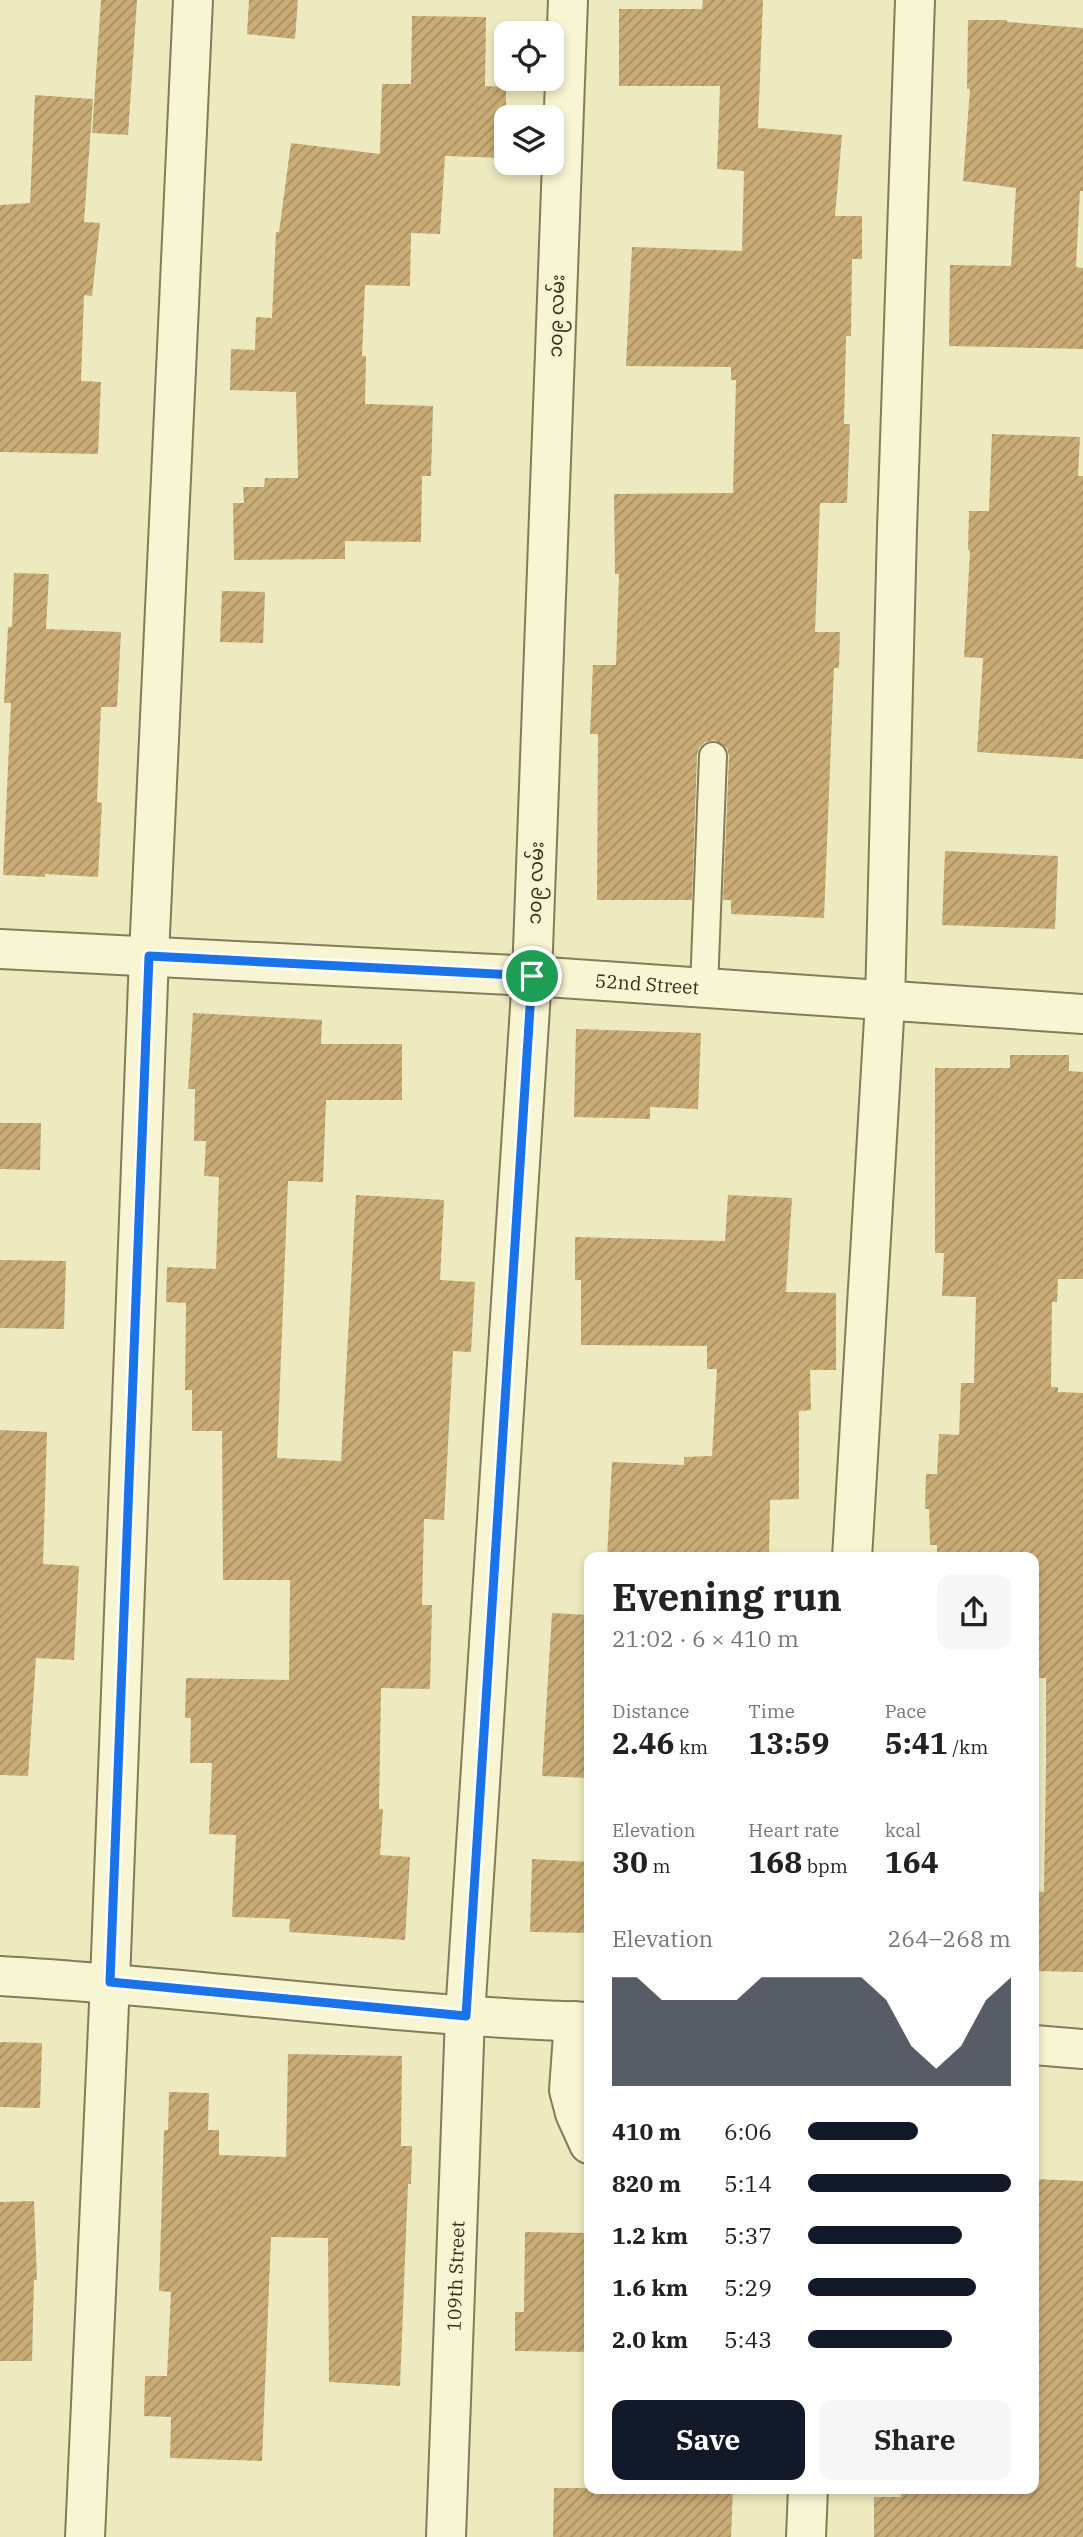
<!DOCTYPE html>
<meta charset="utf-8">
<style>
body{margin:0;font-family:"IBM Plex Serif","Noto Sans Myanmar",serif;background:#f6f6f6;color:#222;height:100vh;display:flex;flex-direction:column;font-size:26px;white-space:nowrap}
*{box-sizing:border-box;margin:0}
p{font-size:23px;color:#767676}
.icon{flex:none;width:38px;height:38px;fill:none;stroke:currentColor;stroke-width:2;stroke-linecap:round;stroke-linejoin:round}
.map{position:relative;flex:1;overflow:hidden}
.panel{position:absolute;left:584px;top:1552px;width:455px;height:942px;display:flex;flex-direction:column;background:#fff;border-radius:14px;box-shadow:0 4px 10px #0003}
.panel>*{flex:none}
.buttons{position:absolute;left:494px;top:21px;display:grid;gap:14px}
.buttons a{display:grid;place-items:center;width:70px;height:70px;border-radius:14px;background:#fff;box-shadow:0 4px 10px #0003;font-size:35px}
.pin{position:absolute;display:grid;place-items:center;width:60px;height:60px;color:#fff;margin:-30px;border:4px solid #fff;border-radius:50%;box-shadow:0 2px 7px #0007}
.round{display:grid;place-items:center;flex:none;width:74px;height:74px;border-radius:14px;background:#f6f6f6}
.overview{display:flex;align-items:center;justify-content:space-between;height:119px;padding:0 28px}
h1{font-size:38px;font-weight:700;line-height:52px}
.figures{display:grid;grid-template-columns:repeat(3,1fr);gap:10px;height:119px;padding:7px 28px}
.figures div{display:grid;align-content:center}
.figures b{font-size:30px;font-weight:700}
.figures small{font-size:19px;font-weight:400}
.figures p{font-size:19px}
.chart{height:196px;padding:14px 28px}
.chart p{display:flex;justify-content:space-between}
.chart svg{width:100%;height:126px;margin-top:7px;fill:#111827;opacity:.7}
.action{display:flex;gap:14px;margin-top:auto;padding:14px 28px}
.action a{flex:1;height:80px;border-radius:14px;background:#111827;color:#fff;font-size:28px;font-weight:700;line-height:80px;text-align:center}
.action a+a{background:#f6f6f6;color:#222}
ul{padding:0 28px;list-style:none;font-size:23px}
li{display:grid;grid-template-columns:112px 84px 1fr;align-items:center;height:52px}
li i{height:18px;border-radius:9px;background:#111827}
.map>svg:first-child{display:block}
</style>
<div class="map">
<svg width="1083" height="2537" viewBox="0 0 1083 2537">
<defs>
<pattern id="building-hatch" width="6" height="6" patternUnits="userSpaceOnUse" patternTransform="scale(1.75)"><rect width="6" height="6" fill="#caad76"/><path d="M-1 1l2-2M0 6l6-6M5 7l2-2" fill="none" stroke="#a58d60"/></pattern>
</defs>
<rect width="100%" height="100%" fill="#edeac0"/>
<path fill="url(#building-hatch)" d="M 101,0 L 137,0 L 128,135 L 92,133 Z
M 249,0 L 298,0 L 295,39 L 247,34 Z
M 703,0 L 763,0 L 758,128 L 842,135 L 835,216 L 862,216 L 862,259 L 852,259 L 851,336 L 846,336 L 844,424 L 850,424 L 847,503 L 820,503 L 815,632 L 840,632 L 839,668 L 834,668 L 824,918 L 731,914 L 731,900 L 723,900 L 729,756 L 727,748 L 714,740 L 705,742 L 699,748 L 697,755 L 692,900 L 597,900 L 598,734 L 590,734 L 593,665 L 616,665 L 619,574 L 615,574 L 614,494 L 733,493 L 736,380 L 731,380 L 731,367 L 626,366 L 632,247 L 742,251 L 744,171 L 717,169 L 720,86 L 619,86 L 619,9 L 702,9 Z
M 412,16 L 486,17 L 485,86 L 506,87 L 506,158 L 445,156 L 440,234 L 411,233 L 410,286 L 365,285 L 362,356 L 366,356 L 365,404 L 433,406 L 431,476 L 422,476 L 421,542 L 345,541 L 345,559 L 234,560 L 233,503 L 244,503 L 243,487 L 264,487 L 265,478 L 298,478 L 296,392 L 230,390 L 231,349 L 255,350 L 256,317 L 272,318 L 276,232 L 279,232 L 291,143 L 380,154 L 382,84 L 411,84 Z
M 968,20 L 1007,20 L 1007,22 L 1083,28 L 1083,191 L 1080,191 L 1076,267 L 1083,268 L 1083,349 L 949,346 L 950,265 L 1011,266 L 1016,188 L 963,181 L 970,89 L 967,89 Z
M 35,95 L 93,99 L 84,222 L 100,223 L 92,296 L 84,295 L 81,381 L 101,382 L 98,454 L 0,452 L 0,205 L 30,203 Z
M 992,434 L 1080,437 L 1078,476 L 1083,476 L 1083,759 L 977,752 L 983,658 L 964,657 L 970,551 L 968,550 L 969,511 L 989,511 Z
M 14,573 L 49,574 L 46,629 L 121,632 L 117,707 L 101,707 L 97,802 L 102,803 L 98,877 L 45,874 L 45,877 L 3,875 L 11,703 L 4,703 L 8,627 L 12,627 Z
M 222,591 L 265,592 L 263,643 L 220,642 Z
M 945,851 L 1058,856 L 1055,929 L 942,925 Z
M 193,1013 L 322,1020 L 321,1044 L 402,1044 L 402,1100 L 326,1100 L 323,1182 L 288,1181 L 277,1458 L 341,1461 L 356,1195 L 444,1200 L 440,1280 L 475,1282 L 471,1352 L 453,1351 L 444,1520 L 424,1519 L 422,1605 L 432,1605 L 430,1689 L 381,1688 L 379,1809 L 383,1809 L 380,1855 L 410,1857 L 405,1940 L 289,1932 L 290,1919 L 232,1917 L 236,1835 L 209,1834 L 212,1763 L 190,1763 L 191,1718 L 185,1718 L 186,1678 L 289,1680 L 290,1580 L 223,1580 L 222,1431 L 192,1431 L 192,1390 L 185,1390 L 186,1303 L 166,1302 L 167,1267 L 216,1269 L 219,1177 L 204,1176 L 206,1141 L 194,1141 L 195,1089 L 188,1089 Z
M 576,1029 L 701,1033 L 698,1109 L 650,1107 L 650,1119 L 574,1117 Z
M 1010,1055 L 1069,1055 L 1069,1071 L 1083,1072 L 1083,1279 L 1058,1279 L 1057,1302 L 1052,1302 L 1051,1387 L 1058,1387 L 1058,1392 L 1083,1393 L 1083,1972 L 1034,1971 L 1034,1891 L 1044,1892 L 1046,1765 L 1046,1678 L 1034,1678 L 1034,1558 L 937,1558 L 937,1545 L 930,1545 L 929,1509 L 925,1509 L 926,1474 L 937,1474 L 939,1434 L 959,1435 L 961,1383 L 974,1383 L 976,1297 L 942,1296 L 944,1253 L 935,1253 L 935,1068 L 1010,1068 Z
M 0,1123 L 41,1123 L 40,1170 L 0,1169 Z
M 728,1195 L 792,1198 L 786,1292 L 836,1293 L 836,1370 L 810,1370 L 811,1410 L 799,1411 L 799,1499 L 770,1500 L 769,1558 L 607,1558 L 612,1462 L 684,1465 L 684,1457 L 712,1456 L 717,1369 L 707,1369 L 707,1346 L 581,1345 L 581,1280 L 575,1280 L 575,1237 L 725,1241 Z
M 0,1260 L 66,1261 L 64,1329 L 0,1328 Z
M 0,1430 L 47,1432 L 43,1564 L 79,1566 L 74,1660 L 36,1658 L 28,1776 L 0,1775 Z
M 552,1613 L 590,1615 L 590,1778 L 542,1776 Z
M 532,1859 L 590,1862 L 590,1933 L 530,1932 Z
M 0,2042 L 42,2043 L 40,2108 L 0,2107 Z
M 288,2054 L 402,2056 L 401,2146 L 412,2146 L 411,2184 L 408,2184 L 400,2386 L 329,2382 L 328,2238 L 271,2237 L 262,2461 L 170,2458 L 171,2417 L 144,2416 L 145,2376 L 167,2376 L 171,2292 L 159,2291 L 164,2130 L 168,2130 L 169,2092 L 209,2093 L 208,2130 L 219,2130 L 219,2155 L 286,2157 Z
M 1034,2179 L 1083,2181 L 1083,2537 L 874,2537 L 874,2497 L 901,2497 L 901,2488 L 1034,2488 Z
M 34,2201 L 37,2280 L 34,2280 L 32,2361 L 0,2361 L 0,2202 Z
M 525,2232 L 590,2233 L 590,2352 L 515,2351 L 515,2312 L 524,2312 Z
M 554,2488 L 733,2488 L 731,2537 L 553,2537 Z"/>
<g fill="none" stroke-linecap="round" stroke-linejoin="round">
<g stroke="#857b58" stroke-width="30">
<path id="lane" d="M 704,988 L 713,756"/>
</g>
<g stroke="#857b58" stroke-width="42">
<g id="street">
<path id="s1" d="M 0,949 L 532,976 L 1083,1014"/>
<path d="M 852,1558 L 885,1002 L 897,529 L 915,0"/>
<path d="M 0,1976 C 197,1987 393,2016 590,2022"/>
<path d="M 574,2021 L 569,2090 L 575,2113 L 589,2144"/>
<path d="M 1034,2045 L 1083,2049"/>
<path d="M 85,2537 L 110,1982 L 149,956 L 193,0"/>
<path id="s2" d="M 446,2537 L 465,2016 L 532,976 L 568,0"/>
<path d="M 806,2537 L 808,2488"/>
</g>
</g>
<use href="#lane" stroke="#f8f5d3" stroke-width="26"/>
<use href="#street" stroke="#f8f5d3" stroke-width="38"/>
</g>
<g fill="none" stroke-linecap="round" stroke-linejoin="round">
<g stroke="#fff" stroke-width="14">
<path id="route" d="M 149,956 L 532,976 L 466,2016 L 110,1982 Z"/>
</g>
<use href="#route" stroke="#1a73e8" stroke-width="9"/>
</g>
<g text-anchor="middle" stroke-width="5" stroke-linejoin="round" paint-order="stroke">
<g font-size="19" fill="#352e1c" stroke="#f4f2cf">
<text transform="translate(556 316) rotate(-88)" y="7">၁၀၉ လမ်း</text>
<text transform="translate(535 883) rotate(-88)" y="7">၁၀၉ လမ်း</text>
<text dy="7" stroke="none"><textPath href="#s1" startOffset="648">52nd Street</textPath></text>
<text dy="7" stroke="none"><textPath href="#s2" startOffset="261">109th Street</textPath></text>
</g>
</g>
</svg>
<div class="buttons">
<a><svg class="icon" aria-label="locate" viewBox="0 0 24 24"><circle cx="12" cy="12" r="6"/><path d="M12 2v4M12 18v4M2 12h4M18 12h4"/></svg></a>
<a><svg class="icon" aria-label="layers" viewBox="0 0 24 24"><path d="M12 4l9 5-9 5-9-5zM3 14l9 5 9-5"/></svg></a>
</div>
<div class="pin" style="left:532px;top:976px;background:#1e9e55"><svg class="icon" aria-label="arrive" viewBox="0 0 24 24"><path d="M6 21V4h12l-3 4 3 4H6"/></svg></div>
<section class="panel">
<div class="overview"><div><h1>Evening run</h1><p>21:02 · 6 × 410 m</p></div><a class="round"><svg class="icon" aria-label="share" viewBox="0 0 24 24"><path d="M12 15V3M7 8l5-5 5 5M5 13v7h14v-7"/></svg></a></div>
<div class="figures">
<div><p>Distance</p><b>2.46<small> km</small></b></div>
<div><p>Time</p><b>13:59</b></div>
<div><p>Pace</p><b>5:41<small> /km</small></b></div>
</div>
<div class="figures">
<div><p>Elevation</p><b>30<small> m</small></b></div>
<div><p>Heart rate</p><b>168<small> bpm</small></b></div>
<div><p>kcal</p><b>164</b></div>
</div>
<div class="chart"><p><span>Elevation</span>264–268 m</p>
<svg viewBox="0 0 160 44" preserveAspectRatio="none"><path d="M0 44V6L10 6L20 14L30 14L40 14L50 14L60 6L70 6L80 6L90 6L100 6L110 14L120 30L130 38L140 30L150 14L160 6V44z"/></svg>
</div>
<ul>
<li><b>410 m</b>6:06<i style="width:54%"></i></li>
<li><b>820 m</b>5:14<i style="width:100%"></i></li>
<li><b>1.2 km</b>5:37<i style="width:76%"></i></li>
<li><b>1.6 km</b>5:29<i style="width:83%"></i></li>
<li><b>2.0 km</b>5:43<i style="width:71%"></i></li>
</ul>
<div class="action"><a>Save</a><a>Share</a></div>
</section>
</div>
